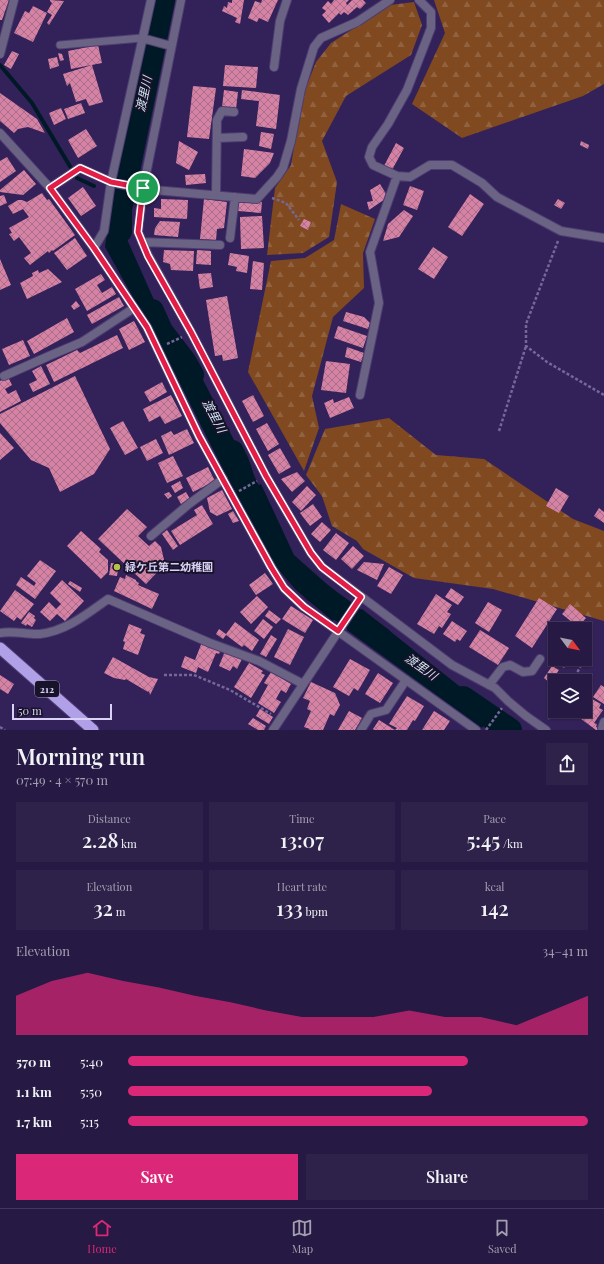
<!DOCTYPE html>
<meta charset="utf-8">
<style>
body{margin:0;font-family:"Playfair Display","Noto Sans JP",serif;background:#2e224a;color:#f1f3f6;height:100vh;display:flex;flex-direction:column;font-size:15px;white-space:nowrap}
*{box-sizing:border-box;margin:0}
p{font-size:13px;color:#a4a0b2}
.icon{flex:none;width:22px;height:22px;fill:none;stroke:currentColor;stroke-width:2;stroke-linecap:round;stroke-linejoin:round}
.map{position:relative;height:730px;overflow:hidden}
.side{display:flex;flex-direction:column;background:#261943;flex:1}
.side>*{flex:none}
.needle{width:26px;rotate:122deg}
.controls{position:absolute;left:548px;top:622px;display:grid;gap:8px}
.controls a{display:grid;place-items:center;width:44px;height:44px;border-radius:0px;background:#261943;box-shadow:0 1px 3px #0004,0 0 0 1px #42385c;font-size:20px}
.scale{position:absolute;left:12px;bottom:10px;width:100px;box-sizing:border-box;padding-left:4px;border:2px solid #d9d2f5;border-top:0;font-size:11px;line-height:14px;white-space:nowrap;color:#d9d2f5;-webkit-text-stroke:3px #18122a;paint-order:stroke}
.pin{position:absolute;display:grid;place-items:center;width:34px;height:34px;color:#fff;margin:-17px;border:2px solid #fff;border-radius:50%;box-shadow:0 1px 4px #0007}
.round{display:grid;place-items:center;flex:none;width:42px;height:42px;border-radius:0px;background:#2e224a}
.head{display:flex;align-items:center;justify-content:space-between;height:68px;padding:0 16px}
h1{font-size:22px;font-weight:600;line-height:30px}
.figures{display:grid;grid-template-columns:repeat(3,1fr);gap:6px;height:68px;padding:4px 16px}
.figures div{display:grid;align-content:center;border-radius:0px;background:#2e224a;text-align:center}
.figures b{font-size:20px;font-weight:600}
.figures small{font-size:11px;font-weight:400}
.figures p{font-size:11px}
.chart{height:112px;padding:8px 16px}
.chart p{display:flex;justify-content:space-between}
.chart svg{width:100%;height:72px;margin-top:4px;fill:#db2777;opacity:.7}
.primary-button{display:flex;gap:8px;margin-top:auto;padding:8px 16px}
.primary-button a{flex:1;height:46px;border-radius:0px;background:#db2777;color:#fff;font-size:16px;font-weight:600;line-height:46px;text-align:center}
.primary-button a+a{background:#2e224a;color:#f1f3f6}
ul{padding:0 16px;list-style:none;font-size:13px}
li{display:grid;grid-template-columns:64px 48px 1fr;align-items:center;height:30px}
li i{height:10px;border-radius:5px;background:#db2777}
.menu{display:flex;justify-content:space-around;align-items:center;height:56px;border-top:1px solid #42385c;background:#261943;font-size:11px;color:#a4a0b2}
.menu a{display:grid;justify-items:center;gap:2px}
.menu .current{color:#db2777}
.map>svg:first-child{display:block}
</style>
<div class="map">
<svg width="604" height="730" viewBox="0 0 604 730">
<defs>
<pattern id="forest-firs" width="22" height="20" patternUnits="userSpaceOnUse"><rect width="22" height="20" fill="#80491f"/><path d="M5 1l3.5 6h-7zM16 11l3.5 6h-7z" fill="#916240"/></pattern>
<pattern id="building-cross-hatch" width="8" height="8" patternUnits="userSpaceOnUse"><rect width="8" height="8" fill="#d682a4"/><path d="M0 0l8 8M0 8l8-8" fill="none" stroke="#a96e89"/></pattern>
</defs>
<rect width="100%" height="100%" fill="#332159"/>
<path fill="url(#forest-firs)" d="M 434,0 L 604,0 L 604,84 L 583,96 L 462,138 L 412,104 L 445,33 Z
M 414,2 L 422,25 L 411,55 L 346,96 L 322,141 L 337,182 L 329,237 L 303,253 L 267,255 L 275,188 L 291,165 L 303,95 L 316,62 L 331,43 L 390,5 Z
M 341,204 L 375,219 L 363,253 L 364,288 L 333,317 L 312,396 L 319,428 L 304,471 L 248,372 L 271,261 L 305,258 L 334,240 Z
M 389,418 L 436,455 L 484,459 L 573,519 L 604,531 L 604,621 L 493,589 L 414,578 L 363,549 L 357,541 L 332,526 L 322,496 L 306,475 L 325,429 Z"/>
<path fill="#001927" d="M 112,197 L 130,199 L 126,237 L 171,338 L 159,344 L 105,247 Z
M 184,343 L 253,477 L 233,489 L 164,352 Z
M 261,484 L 294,555 L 346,601 L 333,621 L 296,590 L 277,568 L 236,496 Z
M 362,609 L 492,712 L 482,728 L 347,630 Z
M 504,716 L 522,730 L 494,730 Z"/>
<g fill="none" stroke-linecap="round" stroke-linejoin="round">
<path stroke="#001927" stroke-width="4" d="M 0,65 L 32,103 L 77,178 L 94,186"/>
<path stroke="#001927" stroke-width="24" d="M 120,231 L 120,209 L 163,0
M 152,311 L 161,331 L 184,361 L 192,375
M 232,452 L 237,462 L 243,480 L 262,520
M 314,590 L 381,639
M 463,698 L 510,730"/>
</g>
<path fill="url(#building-cross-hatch)" d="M 0,0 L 9,0 L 2,20 L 0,20 Z
M 50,0 L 64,1 L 49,25 L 47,23 L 52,15 L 47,12 L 52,3 L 50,1 Z
M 232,0 L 244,0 L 240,24 L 235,22 L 237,18 L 222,11 L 224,6 L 227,8 L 228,2 L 232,3 Z
M 262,0 L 278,0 L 268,22 L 259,18 L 257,22 L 248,18 L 255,1 L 261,3 Z
M 334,0 L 349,0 L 346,3 L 347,5 L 352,0 L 363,0 L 366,3 L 360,9 L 357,7 L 348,15 L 344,12 L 341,15 L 339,13 L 329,23 L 322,15 L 326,11 L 322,8 L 328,1 L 331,4 Z
M 33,6 L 47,13 L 33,42 L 14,33 L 25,11 L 29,13 Z
M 98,45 L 102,63 L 71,69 L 68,51 Z
M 12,51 L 19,54 L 11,69 L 4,65 Z
M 58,53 L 62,54 L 64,60 L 60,61 Z
M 57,57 L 59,66 L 50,69 L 48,59 Z
M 92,65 L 103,102 L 89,106 L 86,99 L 76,102 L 70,83 L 67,86 L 63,74 Z
M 225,65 L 258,67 L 256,88 L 223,86 Z
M 193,86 L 216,88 L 209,139 L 187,137 Z
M 224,90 L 238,92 L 236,109 L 222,107 Z
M 242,90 L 280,95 L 276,129 L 256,126 L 259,101 L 241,99 Z
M 0,93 L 37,119 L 45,133 L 28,127 L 18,129 L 14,133 L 0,121 Z
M 81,103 L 85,113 L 68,119 L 64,109 Z
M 61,108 L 66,119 L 54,125 L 49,113 Z
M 86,129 L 97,146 L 78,158 L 68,140 Z
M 261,132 L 274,134 L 271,149 L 259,146 Z
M 179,141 L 198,152 L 189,170 L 176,163 Z
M 581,141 L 589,145 L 588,149 L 580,145 Z
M 396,143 L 404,148 L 392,170 L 384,166 Z
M 244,149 L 274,153 L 270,163 L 255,178 L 241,176 Z
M 7,157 L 16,171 L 0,182 L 0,161 Z
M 24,170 L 36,184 L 23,195 L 0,192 L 0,190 Z
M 205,174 L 206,183 L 186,185 L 185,175 Z
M 380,184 L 388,197 L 369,210 L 367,202 L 373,201 L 370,190 Z
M 410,186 L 424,191 L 417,210 L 403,205 Z
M 83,187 L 96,206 L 81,216 L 68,198 Z
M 42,193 L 47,200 L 49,199 L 75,235 L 53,251 L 52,250 L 49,253 L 48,251 L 30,265 L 24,258 L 31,253 L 19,237 L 14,241 L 9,234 L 12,233 L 9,228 L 29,217 L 23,209 L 13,214 L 8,206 L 18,200 L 22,200 L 27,202 Z
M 470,194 L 484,204 L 462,236 L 448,227 Z
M 4,195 L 7,203 L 0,206 L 0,196 Z
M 161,199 L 188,200 L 187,219 L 154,217 L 154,208 L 161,209 Z
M 204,199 L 227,202 L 224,228 L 217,229 L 216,240 L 200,239 Z
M 558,199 L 565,203 L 561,209 L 554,205 Z
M 238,200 L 262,202 L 261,213 L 238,211 Z
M 404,210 L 413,216 L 399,237 L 383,241 L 388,224 Z
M 262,216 L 264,248 L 241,249 L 240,217 Z
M 304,219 L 311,222 L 308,230 L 300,226 Z
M 160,221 L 180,222 L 178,237 L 154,235 L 155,228 Z
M 75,238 L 87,256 L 67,270 L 54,253 Z
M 433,247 L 448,257 L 434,279 L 418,269 Z
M 164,250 L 194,251 L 193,271 L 171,270 L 170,264 L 163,262 Z
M 197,250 L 211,251 L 211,265 L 196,264 Z
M 230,253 L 249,256 L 247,273 L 236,271 L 237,267 L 228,265 Z
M 0,259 L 11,285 L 0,290 Z
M 253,261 L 264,263 L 262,290 L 250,289 Z
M 48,269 L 62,282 L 27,299 L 20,283 L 33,276 L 32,273 L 38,270 L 39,273 Z
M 211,273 L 213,287 L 200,289 L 198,274 Z
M 101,274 L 105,280 L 97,285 L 102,293 L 112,287 L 116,294 L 87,311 L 75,289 Z
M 227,296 L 238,358 L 223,361 L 222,355 L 215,356 L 206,300 Z
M 119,297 L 124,306 L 92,324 L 87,315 Z
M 76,301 L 80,306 L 74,310 L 71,306 Z
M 346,312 L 364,317 L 370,323 L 368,329 L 343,321 Z
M 67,318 L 74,332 L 34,354 L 27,341 Z
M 134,321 L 145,342 L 129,350 L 119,329 Z
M 338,326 L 367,336 L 363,348 L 334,338 Z
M 117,335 L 123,348 L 54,382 L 46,365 L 77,350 L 80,353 Z
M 23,340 L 30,356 L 9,365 L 2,349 Z
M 347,347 L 364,353 L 361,362 L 345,357 Z
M 326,361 L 350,364 L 346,393 L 321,390 Z
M 41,366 L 50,384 L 33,392 L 29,384 L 37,380 L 32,371 Z
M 75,376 L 110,449 L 94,474 L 60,492 L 49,468 L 31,460 L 0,423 L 0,414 Z
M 8,377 L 12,385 L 5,389 L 8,394 L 16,390 L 21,401 L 0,412 L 0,381 Z
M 162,382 L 167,392 L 150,402 L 144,392 Z
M 171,395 L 182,416 L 165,424 L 160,416 L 149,422 L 143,409 Z
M 253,395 L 264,416 L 253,422 L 242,401 Z
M 349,397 L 354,408 L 330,418 L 324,403 L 333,399 L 334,403 Z
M 123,421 L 138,448 L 125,455 L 110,428 Z
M 267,423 L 279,444 L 268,451 L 256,429 Z
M 187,429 L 194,443 L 169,455 L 161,436 L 171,431 L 174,435 Z
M 0,433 L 14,448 L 0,460 Z
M 156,439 L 163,453 L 147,461 L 140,447 Z
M 280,448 L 291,467 L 279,474 L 268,455 Z
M 173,456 L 183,476 L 167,483 L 158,463 Z
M 208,467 L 215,481 L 193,492 L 186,478 Z
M 297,472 L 305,481 L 292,492 L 281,479 Z
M 180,481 L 183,488 L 175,493 L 171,486 Z
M 307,486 L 316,495 L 301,511 L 292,502 Z
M 556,488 L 569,496 L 559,513 L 546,506 Z
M 222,490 L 232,509 L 217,516 L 210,512 L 207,498 Z
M 169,492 L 172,496 L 168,499 L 164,494 Z
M 186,492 L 190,499 L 181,504 L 177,497 Z
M 313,504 L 322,517 L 310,526 L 300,513 Z
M 202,505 L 213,524 L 180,545 L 171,531 L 197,515 L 194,510 Z
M 599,508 L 604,512 L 604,523 L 594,516 Z
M 127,509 L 147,527 L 138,536 L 149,546 L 155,541 L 161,547 L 165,564 L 146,584 L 98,539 Z
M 233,511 L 239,521 L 233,523 L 228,514 Z
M 322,522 L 331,530 L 320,542 L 311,534 Z
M 167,530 L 178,546 L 173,550 L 162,534 Z
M 81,531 L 101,549 L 99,552 L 108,560 L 108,572 L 101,579 L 67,546 Z
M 336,533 L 349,543 L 336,560 L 323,550 Z
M 353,546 L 364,556 L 352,569 L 341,559 Z
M 40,560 L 56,571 L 35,599 L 16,585 L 21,577 L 34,586 L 36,583 L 27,576 Z
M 364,562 L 384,564 L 377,580 L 357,570 Z
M 111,563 L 119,564 L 117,576 L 109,575 Z
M 389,567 L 403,575 L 391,594 L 377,586 Z
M 265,573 L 273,584 L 256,595 L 249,585 Z
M 126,575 L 136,580 L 136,581 L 139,583 L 138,585 L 159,594 L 152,609 L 114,591 L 120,577 L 125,579 Z
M 62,580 L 84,601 L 65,621 L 57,614 L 50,621 L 40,612 L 49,602 L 56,609 L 61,604 L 50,593 Z
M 70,581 L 82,588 L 80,592 L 68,584 Z
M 451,588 L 464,597 L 458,605 L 445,597 Z
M 15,590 L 34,604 L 21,620 L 17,617 L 14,621 L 0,611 Z
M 436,594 L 452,605 L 447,612 L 451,614 L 442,628 L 439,626 L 434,634 L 417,624 Z
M 257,596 L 268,607 L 251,624 L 240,612 Z
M 539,598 L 557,609 L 532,648 L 515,636 Z
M 488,602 L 502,610 L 489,632 L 475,623 Z
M 570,604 L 586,618 L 578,627 L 562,614 Z
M 291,606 L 313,620 L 305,633 L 282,619 Z
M 269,610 L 281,619 L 276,624 L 265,616 Z
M 29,612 L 35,616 L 34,618 L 36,620 L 32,627 L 27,624 L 26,626 L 21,623 Z
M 263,619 L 273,627 L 264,639 L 254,631 Z
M 452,621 L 467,631 L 460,641 L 457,639 L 455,642 L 443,634 Z
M 235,622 L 259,640 L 252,651 L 244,645 L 242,647 L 226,635 L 223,639 L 216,634 L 219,629 L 226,634 Z
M 129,624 L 142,629 L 140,633 L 145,635 L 138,655 L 123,649 L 125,642 L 123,641 Z
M 288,629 L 304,637 L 290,665 L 274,657 Z
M 480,630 L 509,648 L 498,665 L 469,647 Z
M 271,635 L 277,639 L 266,657 L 260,654 Z
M 202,642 L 221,650 L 219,654 L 216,653 L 208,672 L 198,667 L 196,673 L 181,667 L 185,656 L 195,660 Z
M 555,647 L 555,659 L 570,659 L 564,668 L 548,658 Z
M 225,651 L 242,659 L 237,669 L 233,666 L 230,671 L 219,666 Z
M 113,657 L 149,677 L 158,679 L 150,695 L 149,691 L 148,692 L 126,679 L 125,680 L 114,678 L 104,673 Z
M 350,659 L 370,670 L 358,691 L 354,688 L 349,696 L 333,687 Z
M 249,663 L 263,671 L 261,673 L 265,675 L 251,698 L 234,687 Z
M 552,666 L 559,670 L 550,683 L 544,678 Z
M 271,672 L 291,684 L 286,693 L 281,690 L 276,699 L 281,702 L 274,713 L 258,703 L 268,685 L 264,683 Z
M 378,673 L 393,683 L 380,703 L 365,694 Z
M 0,675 L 14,684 L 8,694 L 0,689 Z
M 311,682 L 335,693 L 340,705 L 334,716 L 330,714 L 323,730 L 309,730 L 310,729 L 304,727 L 311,711 L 307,709 L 310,701 L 303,698 Z
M 601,685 L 604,687 L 604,704 L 593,697 Z
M 407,696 L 424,706 L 415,721 L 413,720 L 407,730 L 395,730 L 397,728 L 389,724 Z
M 590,698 L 601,704 L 599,708 L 603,710 L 594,723 L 597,724 L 596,727 L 599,728 L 598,730 L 596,730 L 577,716 L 580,711 L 585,711 L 585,704 Z
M 260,709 L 273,717 L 269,724 L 256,716 Z
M 349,711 L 362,718 L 355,730 L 338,730 Z
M 434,711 L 450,721 L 444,730 L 422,730 Z
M 253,718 L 266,726 L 264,730 L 258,730 L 248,724 Z
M 379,720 L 395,730 L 374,730 L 373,729 Z"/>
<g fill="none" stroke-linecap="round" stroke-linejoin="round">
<g stroke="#4e3d72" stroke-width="9">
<path id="service" d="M 60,45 L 142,38"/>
</g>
<g stroke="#4e3d72" stroke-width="10">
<path id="minor" d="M 181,0 L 143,189 L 138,232 L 148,255 L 191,332 L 266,476 L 311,553 L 322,567 L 452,665 L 495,688 L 508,701 L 526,716 L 546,730
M 419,0 L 431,12 L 431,28 L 407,90 L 388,124 L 372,147 L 369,157 L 373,165 L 397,176 L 410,177 L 430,165 L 452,165 L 482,183 L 497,197 L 561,231 L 604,238
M 142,38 L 171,46
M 0,54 L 14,0
M 274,67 L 280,21 L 287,0
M 217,138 L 243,137
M 50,188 L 80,168 L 111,182 L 143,189 L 257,199 L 277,177 L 283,168 L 291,141 L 301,89 L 314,47 L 321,38 L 357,22 L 390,0
M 216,195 L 217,120 L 222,111 L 234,112
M 230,238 L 235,197
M 142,242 L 220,245
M 94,248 L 104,231 L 111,182 L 151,0
M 4,376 L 49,356 L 82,342 L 134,308
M 360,395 L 379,303 L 370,252 L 397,176
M 151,536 L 189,504 L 223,479
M 0,633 C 13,630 27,635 40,634 C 66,631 87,614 108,599 L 210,643 L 259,661 L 303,684
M 489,685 L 503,667 L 510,665 L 523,672 L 532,671 L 540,659
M 273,730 L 361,597
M 361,730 L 371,714 L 386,710 L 406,680
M 603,730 L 602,728 L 604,722"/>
</g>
<g stroke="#4e3d72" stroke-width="10">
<path id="tertiary" d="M 0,133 L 50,188 L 94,248 L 147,327 L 199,436 L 271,567 L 284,588 L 304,607 L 476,730"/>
</g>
<g stroke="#4e3d72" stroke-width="13">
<path id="trunk" d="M 0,648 L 93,730"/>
</g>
<path stroke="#756797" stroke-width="2.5" stroke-dasharray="3 2" stroke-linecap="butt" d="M 272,198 L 286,203 L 299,220
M 558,241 L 526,324 L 526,346 L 547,362 L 604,395
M 167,344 L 182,337
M 499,431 L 526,346
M 239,491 L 257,481
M 164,675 L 194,675 L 230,690 L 271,714
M 573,681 L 584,659
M 548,719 L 555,710
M 0,727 L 5,730
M 486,730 L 502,708"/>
<use href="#service" stroke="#6a6383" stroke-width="7"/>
<use href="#minor" stroke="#6a6383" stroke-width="8"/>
<use href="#tertiary" stroke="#6a6383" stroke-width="8"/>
<use href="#trunk" stroke="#b0a0e8" stroke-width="11"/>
</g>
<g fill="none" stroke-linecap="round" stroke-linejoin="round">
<g stroke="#fff" stroke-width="8">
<path id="route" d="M 80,168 L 111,182 L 143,188 L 138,232 L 148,256 L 191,332 L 266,476 L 311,553 L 322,567 L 361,597 L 338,631 L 304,607 L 284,588 L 271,567 L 199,436 L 147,327 L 94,248 L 50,188 Z"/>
</g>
<use href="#route" stroke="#e11d48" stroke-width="5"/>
</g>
<circle fill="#b6c149" stroke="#18122a" stroke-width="1.5" cx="117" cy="567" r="4"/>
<g text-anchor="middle" stroke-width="4" stroke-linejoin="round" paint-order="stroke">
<rect fill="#18122a" stroke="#9f98b8" stroke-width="1" x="35" y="681" width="24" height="16" rx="3"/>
<g font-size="10" font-weight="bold" fill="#d9d2f5">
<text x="47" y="693">212</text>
</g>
<g font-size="11" font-weight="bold" fill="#d9d2f5" stroke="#18122a" text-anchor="start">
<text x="125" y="571">緑ケ丘第二幼稚園</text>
</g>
<g font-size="12" font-style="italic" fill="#cee3ef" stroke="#18122a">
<text transform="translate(144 94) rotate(-78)" y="4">渡里川</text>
<text transform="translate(214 416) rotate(62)" y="4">渡里川</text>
<text transform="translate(421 667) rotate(35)" y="4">渡里川</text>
</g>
</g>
</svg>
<div class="controls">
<a><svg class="needle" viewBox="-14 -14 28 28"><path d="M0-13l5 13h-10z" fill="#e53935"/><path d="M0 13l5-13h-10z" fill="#a4a0b2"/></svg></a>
<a><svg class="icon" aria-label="layers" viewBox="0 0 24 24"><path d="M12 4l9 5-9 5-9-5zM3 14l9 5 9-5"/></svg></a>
</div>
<div class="scale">50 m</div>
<div class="pin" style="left:143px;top:188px;background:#1e9e55"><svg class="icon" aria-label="arrive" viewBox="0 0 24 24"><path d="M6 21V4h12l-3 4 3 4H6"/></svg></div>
</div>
<section class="side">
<div class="head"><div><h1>Morning run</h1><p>07:49 · 4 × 570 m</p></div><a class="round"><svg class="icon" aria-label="share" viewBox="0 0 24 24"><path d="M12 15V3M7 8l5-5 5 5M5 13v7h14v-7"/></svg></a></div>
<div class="figures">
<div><p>Distance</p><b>2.28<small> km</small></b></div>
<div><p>Time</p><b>13:07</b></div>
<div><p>Pace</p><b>5:45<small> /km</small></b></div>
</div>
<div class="figures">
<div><p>Elevation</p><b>32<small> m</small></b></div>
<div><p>Heart rate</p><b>133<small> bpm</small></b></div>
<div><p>kcal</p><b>142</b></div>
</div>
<div class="chart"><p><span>Elevation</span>34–41 m</p>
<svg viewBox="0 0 160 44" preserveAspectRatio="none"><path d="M0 44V20L10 11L20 6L30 11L40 15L50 20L60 24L70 29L80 33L90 33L100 33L110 29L120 33L130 33L140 38L150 29L160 20V44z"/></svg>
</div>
<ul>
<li><b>570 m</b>5:40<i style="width:74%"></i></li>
<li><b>1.1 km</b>5:50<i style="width:66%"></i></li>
<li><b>1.7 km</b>5:15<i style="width:100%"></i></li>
</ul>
<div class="primary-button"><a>Save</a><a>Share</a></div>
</section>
<nav class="menu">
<a class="current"><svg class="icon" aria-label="home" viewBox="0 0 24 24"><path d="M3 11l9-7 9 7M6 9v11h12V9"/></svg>Home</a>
<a><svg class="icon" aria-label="map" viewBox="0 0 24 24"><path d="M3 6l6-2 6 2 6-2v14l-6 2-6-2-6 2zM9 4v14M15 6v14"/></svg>Map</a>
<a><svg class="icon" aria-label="saved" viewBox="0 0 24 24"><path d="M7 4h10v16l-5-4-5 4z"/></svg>Saved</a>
</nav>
